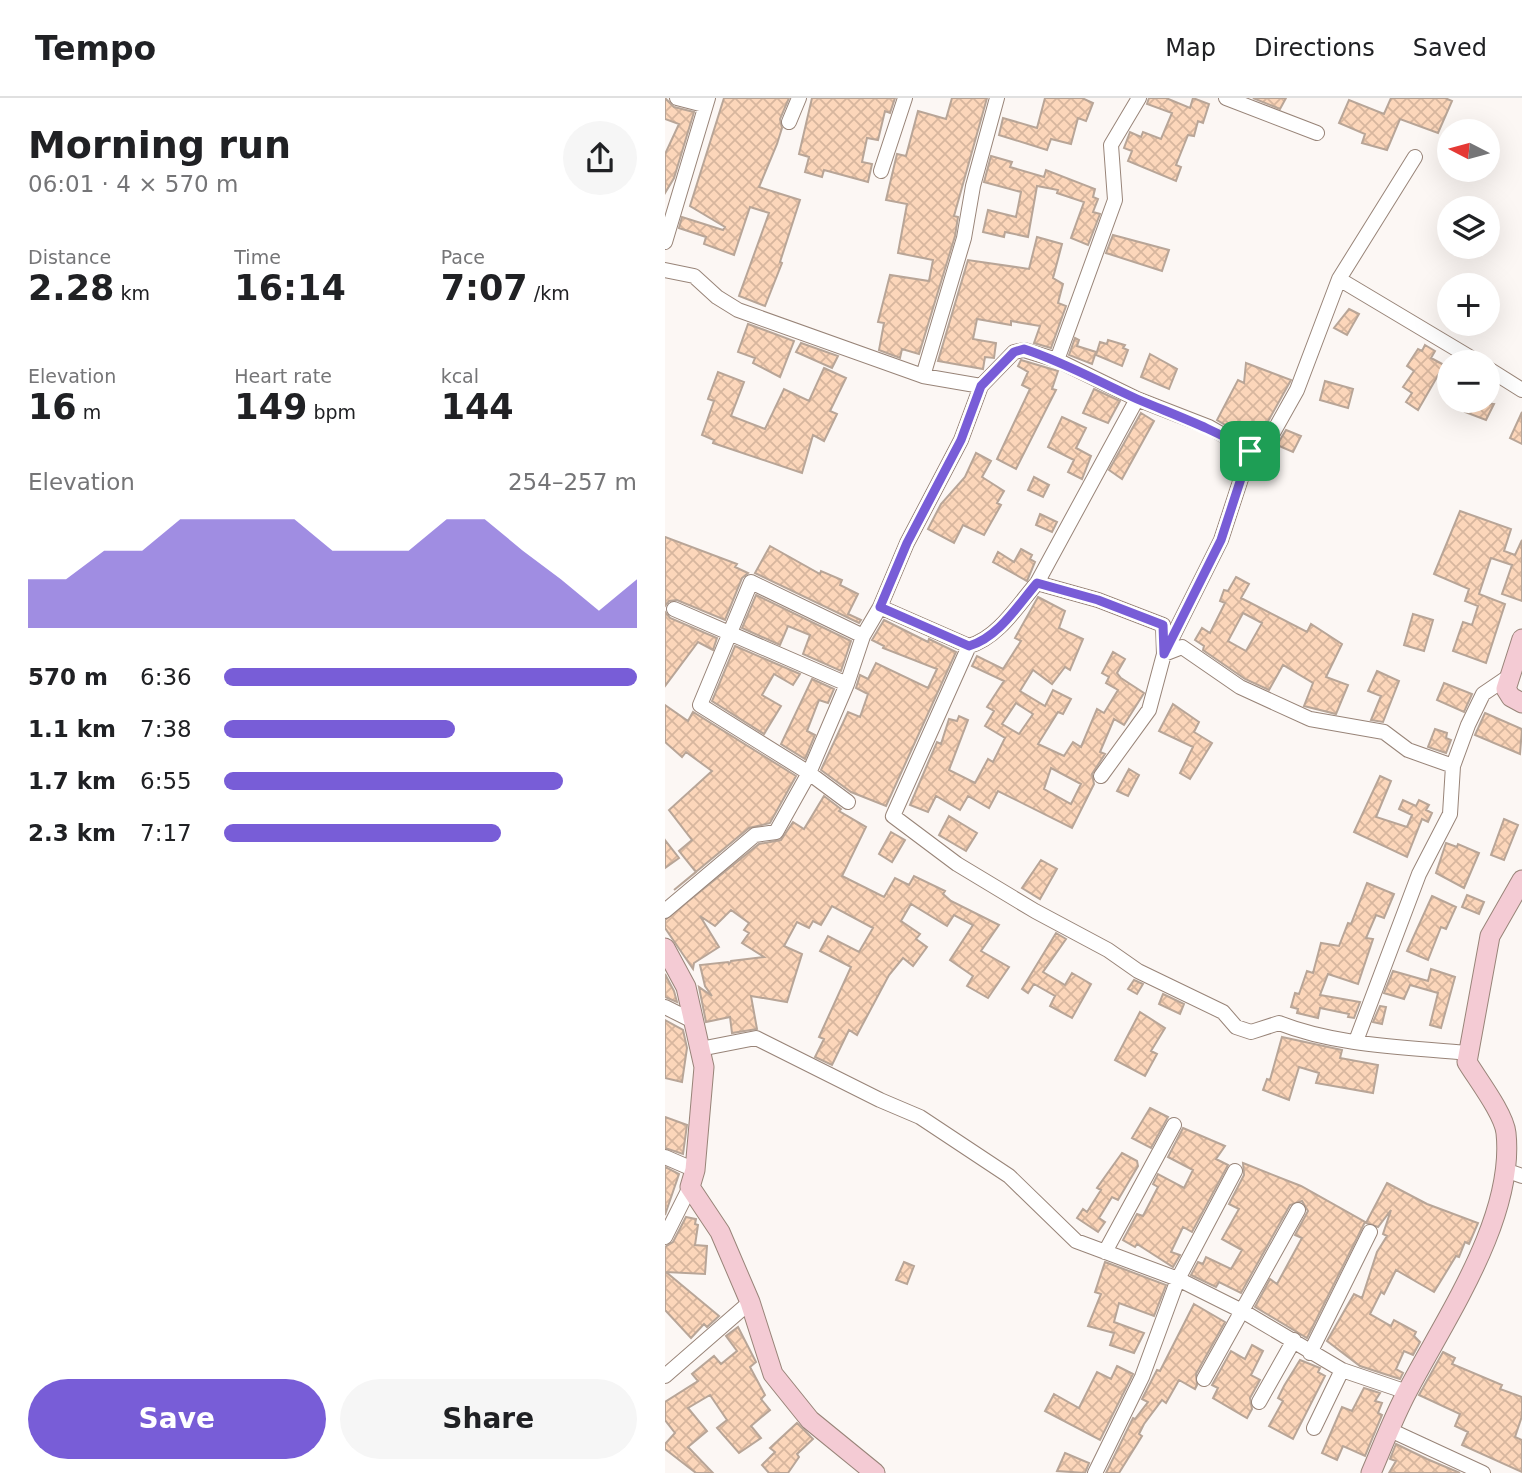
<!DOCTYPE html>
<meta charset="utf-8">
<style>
body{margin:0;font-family:"DejaVu Sans",sans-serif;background:#f6f6f6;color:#202124;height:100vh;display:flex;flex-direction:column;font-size:26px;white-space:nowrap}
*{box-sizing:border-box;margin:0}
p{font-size:23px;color:#757577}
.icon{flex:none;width:38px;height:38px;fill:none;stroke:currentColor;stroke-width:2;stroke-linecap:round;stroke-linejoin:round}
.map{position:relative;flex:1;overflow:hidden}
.panel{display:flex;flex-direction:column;background:#fff;width:665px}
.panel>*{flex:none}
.needle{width:46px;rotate:276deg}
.buttons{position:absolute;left:772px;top:21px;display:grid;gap:14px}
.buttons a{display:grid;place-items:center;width:63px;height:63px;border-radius:50%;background:#fff;box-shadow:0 7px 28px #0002;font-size:35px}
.pin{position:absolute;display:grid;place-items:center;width:60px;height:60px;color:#fff;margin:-30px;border-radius:14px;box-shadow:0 4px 10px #0006}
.round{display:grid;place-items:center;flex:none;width:74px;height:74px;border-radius:37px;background:#f6f6f6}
.headline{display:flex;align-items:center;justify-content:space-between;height:119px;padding:0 28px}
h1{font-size:38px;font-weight:600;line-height:52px}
.stats{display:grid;grid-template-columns:repeat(3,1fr);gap:10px;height:119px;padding:7px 28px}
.stats div{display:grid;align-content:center}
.stats b{font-size:35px;font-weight:600}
.stats small{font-size:19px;font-weight:400}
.stats p{font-size:19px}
.chart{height:196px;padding:14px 28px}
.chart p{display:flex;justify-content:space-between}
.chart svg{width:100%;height:126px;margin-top:7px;fill:#785dd7;opacity:.7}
.primary-button{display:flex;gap:14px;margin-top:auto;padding:14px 28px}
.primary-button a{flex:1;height:80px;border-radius:42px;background:#785dd7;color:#fff;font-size:28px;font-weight:600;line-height:80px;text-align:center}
.primary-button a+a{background:#f6f6f6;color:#202124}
ul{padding:0 28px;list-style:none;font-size:23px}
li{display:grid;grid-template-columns:112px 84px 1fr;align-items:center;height:52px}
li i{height:18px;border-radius:9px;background:#785dd7}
header{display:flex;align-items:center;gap:42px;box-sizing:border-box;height:98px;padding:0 35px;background:#fff;border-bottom:2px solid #e0e0e0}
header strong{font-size:33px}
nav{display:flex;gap:38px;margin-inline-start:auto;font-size:24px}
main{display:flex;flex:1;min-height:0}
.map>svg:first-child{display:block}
</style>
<header>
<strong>Tempo</strong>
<nav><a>Map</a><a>Directions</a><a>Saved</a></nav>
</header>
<main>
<section class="panel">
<div class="headline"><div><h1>Morning run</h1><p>06:01 · 4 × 570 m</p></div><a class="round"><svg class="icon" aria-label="share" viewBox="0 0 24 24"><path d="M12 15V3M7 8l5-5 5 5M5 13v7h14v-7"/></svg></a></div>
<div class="stats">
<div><p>Distance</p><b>2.28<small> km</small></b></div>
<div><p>Time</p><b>16:14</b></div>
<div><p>Pace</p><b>7:07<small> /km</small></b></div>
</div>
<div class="stats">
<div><p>Elevation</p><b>16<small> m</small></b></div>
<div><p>Heart rate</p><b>149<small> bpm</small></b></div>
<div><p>kcal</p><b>144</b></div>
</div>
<div class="chart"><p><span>Elevation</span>254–257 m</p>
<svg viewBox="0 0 160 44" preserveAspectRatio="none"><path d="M0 44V27L10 27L20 17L30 17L40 6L50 6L60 6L70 6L80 17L90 17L100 17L110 6L120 6L130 17L140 27L150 38L160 27V44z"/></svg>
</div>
<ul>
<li><b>570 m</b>6:36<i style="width:100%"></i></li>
<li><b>1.1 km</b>7:38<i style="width:56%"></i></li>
<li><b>1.7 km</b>6:55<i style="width:82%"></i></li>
<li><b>2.3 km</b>7:17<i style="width:67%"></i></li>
</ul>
<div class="primary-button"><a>Save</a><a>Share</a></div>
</section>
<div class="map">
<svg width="857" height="1375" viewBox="0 0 857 1375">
<defs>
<pattern id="building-cross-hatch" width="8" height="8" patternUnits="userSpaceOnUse" patternTransform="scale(1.75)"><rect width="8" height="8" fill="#fcd6ba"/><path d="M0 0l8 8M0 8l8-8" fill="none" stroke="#d7b69e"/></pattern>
</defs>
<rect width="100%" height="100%" fill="#fcf7f4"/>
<path fill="url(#building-cross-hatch)" stroke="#b8a597" stroke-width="2" fill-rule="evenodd" d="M 0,0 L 9,9 L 29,14 L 9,80 L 0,95 L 0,56 L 14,26 L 0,21 Z
M 59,0 L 124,0 L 115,21 L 117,30 L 112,46 L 94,89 L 135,102 L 115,164 L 117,165 L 100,208 L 74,198 L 104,115 L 85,109 L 69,157 L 39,146 L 41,139 L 14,130 L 17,119 L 58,132 L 60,129 L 25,108 Z
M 147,0 L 230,0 L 225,15 L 220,13 L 213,42 L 202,40 L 197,64 L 207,66 L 203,84 L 159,72 L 157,79 L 140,74 L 144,59 L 134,56 Z
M 287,0 L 322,0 L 289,118 L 293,119 L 290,138 L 254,256 L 237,251 L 235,260 L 214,252 L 219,225 L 213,224 L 225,177 L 264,183 L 268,162 L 233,155 L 242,106 L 221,102 L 232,56 L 241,58 L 253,13 L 281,21 Z
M 380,0 L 417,0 L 428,5 L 421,23 L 413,20 L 406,46 L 386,41 L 382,52 L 334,37 L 338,20 L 372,30 Z
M 484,0 L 501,0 L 525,10 L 528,0 L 544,6 L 538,25 L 533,23 L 529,38 L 523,37 L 511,67 L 516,69 L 511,83 L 463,63 L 467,53 L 459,50 L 465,34 L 476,39 L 478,34 L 496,41 L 507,15 L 482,6 Z
M 588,0 L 621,0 L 615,11 Z
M 726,0 L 780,0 L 787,3 L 773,35 L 735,21 L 722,52 L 697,45 L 700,36 L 674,25 L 684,2 L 719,16 Z
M 326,58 L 347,64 L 345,69 L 379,79 L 381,72 L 430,91 L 428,99 L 433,101 L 428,114 L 435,116 L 423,147 L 406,140 L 419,104 L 392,95 L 393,92 L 372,88 L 363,139 L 340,134 L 339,139 L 318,134 L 323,112 L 351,119 L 356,94 L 319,84 Z
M 448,137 L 504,152 L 497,173 L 441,155 Z
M 372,139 L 397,146 L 388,180 L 398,186 L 393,205 L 401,208 L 386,250 L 369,245 L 375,228 L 346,223 L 346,227 L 312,221 L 308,241 L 331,245 L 329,260 L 320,259 L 318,271 L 273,263 L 303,162 L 364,171 Z
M 684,211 L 694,216 L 682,237 L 669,230 Z
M 83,226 L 129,243 L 115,279 L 88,265 L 90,260 L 73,254 Z
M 410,240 L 414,242 L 412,248 L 431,254 L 427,266 L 404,257 Z
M 443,242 L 460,247 L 458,250 L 463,252 L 457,268 L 431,257 L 435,244 L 442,246 Z
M 136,245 L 173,258 L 167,270 L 131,254 Z
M 760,247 L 770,253 L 766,260 L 779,267 L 753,312 L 741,304 L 747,295 L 738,289 L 749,273 L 742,268 L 753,251 L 757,253 Z
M 485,256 L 512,271 L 504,291 L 476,279 Z
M 356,262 L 393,273 L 387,291 L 391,292 L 351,371 L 332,361 L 365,291 L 357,287 L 363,274 L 353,268 Z
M 581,265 L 626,282 L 591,345 L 552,322 L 573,282 L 579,285 Z
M 159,270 L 181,280 L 165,313 L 172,316 L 159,343 L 148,337 L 137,375 L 48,345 L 49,342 L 37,337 L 49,303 L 43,301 L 53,274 L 79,284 L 66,318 L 100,331 L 119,291 L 144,303 Z
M 660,283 L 688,291 L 683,310 L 655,302 Z
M 429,291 L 455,303 L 443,325 L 418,315 Z
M 806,303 L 829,306 L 821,322 L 800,314 Z
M 857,314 L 857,346 L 845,340 Z
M 476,315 L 489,323 L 457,381 L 444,372 Z
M 397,319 L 421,330 L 411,350 L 426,358 L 417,381 L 403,374 L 409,362 L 383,349 Z
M 621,332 L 636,338 L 628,354 L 612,347 Z
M 311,355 L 326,363 L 317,379 L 339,393 L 332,405 L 336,407 L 319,437 L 298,427 L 289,445 L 263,431 L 276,406 L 300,379 Z
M 369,379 L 384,387 L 378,399 L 363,392 Z
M 795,413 L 846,431 L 839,453 L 850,457 L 857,442 L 857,503 L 837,496 L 847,467 L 826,460 L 814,496 L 840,506 L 821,565 L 788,553 L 798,524 L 807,527 L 813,508 L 800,503 L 804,491 L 769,476 Z
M 375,416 L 392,424 L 387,434 L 371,427 Z
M 0,439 L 72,466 L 70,469 L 83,475 L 77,480 L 60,522 L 12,502 L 4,503 L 0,508 Z
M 105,448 L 155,476 L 156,473 L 177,482 L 175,487 L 193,496 L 183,516 L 196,522 L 194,525 L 90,475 Z
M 356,451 L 367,457 L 365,461 L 370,464 L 362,483 L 328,464 L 333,454 L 349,464 Z
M 571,479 L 584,486 L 576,500 L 642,534 L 646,526 L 677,546 L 661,579 L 683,587 L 671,616 L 639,608 L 648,585 L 618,567 L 604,592 L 580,581 L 538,552 L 539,548 L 530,542 L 537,530 L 545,535 L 560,505 L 555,503 L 559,492 L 563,493 ZM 578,515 L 597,525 L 581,553 L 563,543 Z
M 91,497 L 186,543 L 176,573 L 138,556 L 145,537 L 123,528 L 115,547 L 77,530 Z
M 373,499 L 400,513 L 394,530 L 418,541 L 405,572 L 400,569 L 387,586 L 368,572 L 355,593 L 380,608 L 388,592 L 406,601 L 398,616 L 393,614 L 373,646 L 399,658 L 408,644 L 416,649 L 432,611 L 439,615 L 453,592 L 441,585 L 444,579 L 437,575 L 448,554 L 460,561 L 452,575 L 456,580 L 479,595 L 459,627 L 449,621 L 435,654 L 440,656 L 427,676 L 429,686 L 407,730 L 333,693 L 324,710 L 303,698 L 295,712 L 271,698 L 263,714 L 245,707 L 272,644 L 276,646 L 284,621 L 292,623 L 294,618 L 303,622 L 284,672 L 310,685 L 323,661 L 328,664 L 340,640 L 320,628 L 329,613 L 322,609 L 339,583 L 307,568 L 312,558 L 338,571 L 356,543 L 350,540 ZM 351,605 L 368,616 L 354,636 L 337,626 ZM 386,670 L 416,686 L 406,706 L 379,691 Z
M 0,514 L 5,520 L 52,540 L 48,552 L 33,544 L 0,588 Z
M 748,516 L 768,522 L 759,553 L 739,547 Z
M 219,522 L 263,544 L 264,541 L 291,554 L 221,708 L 186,694 L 156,672 L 183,614 L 195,619 L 203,596 L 191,590 L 195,577 L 203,581 L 211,565 L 263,590 L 272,571 L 218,550 L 219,548 L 207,542 Z
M 70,548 L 135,576 L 128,587 L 109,576 L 97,597 L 116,608 L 99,636 L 47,603 Z
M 712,573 L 734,583 L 718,624 L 706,622 L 716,598 L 703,593 Z
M 147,581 L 169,591 L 163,605 L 154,602 L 142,633 L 150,637 L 140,661 L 116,646 Z
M 779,585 L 807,596 L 799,614 L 772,602 Z
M 508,606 L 534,624 L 529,634 L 547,645 L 525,681 L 515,675 L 528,649 L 494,633 Z
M 0,607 L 23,623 L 28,614 L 131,678 L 105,725 L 84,730 L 9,792 L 31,774 L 14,753 L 27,742 L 4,712 L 47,673 L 21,654 L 17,659 L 0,644 Z
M 820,615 L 857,631 L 855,656 L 810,637 Z
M 770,631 L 782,635 L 781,640 L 786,642 L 781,655 L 763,649 Z
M 464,671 L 474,677 L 463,698 L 452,693 Z
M 715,678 L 726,683 L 711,719 L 742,729 L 747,717 L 734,711 L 738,702 L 751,708 L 754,702 L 764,707 L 761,712 L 767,715 L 763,724 L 757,721 L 742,759 L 689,734 Z
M 159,698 L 176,711 L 174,713 L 201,729 L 177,778 L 219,799 L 230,780 L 244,787 L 249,778 L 280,793 L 278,796 L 286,803 L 334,827 L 316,853 L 344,869 L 323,900 L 302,888 L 308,878 L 285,862 L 308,827 L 289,817 L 282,828 L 246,806 L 236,823 L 255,836 L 251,841 L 262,849 L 248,868 L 238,860 L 224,877 L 192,937 L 184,932 L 167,967 L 150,959 L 159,941 L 154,939 L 186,869 L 155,853 L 163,838 L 194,854 L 208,830 L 167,808 L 156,827 L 148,823 L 144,830 L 132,824 L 119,848 L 137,856 L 122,904 L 86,898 L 92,931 L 67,935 L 65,919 L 41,924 L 34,889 L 47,898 L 40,888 L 35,867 L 63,864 L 64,866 L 66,863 L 99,859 L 77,845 L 84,835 L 79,832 L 84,825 L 66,812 L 50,828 L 35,818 L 54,849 L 29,865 L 28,871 L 0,830 L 0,822 L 94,746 L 116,742 L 128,724 L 139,731 Z
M 284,718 L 312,735 L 301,753 L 274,737 Z
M 839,721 L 853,727 L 839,762 L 826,757 Z
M 226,734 L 240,742 L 227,764 L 214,756 Z
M 0,742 L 14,760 L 0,770 Z
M 781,745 L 792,749 L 793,746 L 814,755 L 799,790 L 771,775 Z
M 376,762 L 392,771 L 375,801 L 357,790 Z
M 702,785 L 729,796 L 719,820 L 711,817 L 701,840 L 708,841 L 693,886 L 663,876 L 655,897 L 695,904 L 689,920 L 683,919 L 684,916 L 655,910 L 653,920 L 632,915 L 633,911 L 626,909 L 630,895 L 634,896 L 642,873 L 648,875 L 656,845 L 674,848 L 683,825 L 686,826 Z
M 802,797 L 819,804 L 814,816 L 797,809 Z
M 767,798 L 791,809 L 781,831 L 776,829 L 763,862 L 742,853 Z
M 391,835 L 401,841 L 378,874 L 400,887 L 407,875 L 426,886 L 407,920 L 385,908 L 390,898 L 369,886 L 363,895 L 357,891 Z
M 766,871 L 790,879 L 776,930 L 765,927 L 773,895 L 745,887 L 739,901 L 719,895 L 728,873 L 763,883 Z
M 0,876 L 9,893 L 12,904 L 0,899 Z
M 469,882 L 478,886 L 472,896 L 463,891 Z
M 498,896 L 519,906 L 515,916 L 494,906 Z
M 715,908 L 721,909 L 717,926 L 708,924 Z
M 475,914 L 500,930 L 486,953 L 492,956 L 480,978 L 450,962 Z
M 0,922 L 18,932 L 22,950 L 17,984 L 0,980 Z
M 617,939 L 677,952 L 675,960 L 713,967 L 708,995 L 651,985 L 654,975 L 634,969 L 624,1002 L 598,992 L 602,981 L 605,982 Z
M 485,1010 L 503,1019 L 486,1050 L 467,1040 Z
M 0,1019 L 22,1027 L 18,1056 L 0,1050 Z
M 518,1030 L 560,1048 L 551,1061 L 563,1067 L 527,1134 L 518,1129 L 506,1154 L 515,1157 L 508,1169 L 472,1146 L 470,1149 L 458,1142 L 472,1116 L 478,1118 L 493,1089 L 488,1086 L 493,1076 L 519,1090 L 528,1072 L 503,1059 Z
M 457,1055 L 472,1063 L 473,1068 L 453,1102 L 447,1099 L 434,1120 L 440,1124 L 433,1134 L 412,1120 L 418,1111 L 422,1114 L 436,1092 L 432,1090 Z
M 578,1065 L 636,1088 L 700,1124 L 642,1240 L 590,1209 L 605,1181 L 612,1186 L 637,1140 L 630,1137 L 643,1113 L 637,1103 L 625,1107 L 576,1195 L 554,1184 L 551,1189 L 526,1177 L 533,1164 L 538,1166 L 541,1159 L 566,1171 L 577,1152 L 557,1141 L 574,1111 L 564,1106 L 579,1077 Z
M 0,1069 L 14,1076 L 0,1117 Z
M 722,1085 L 762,1106 L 813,1125 L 804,1146 L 800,1144 L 794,1159 L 791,1158 L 769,1194 L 731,1172 L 719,1196 L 716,1194 L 705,1216 L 726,1228 L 729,1222 L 751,1234 L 749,1238 L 755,1244 L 748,1257 L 739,1253 L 731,1271 L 738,1275 L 735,1281 L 695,1268 L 662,1243 L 689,1196 L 697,1200 L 712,1154 L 722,1138 L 718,1136 L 726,1112 L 713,1129 L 701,1125 Z
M 21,1119 L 31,1121 L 30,1126 L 33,1127 L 30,1147 L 42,1148 L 40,1176 L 1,1174 L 54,1218 L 42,1229 L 39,1226 L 26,1240 L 0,1212 L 0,1149 L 8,1144 Z
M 239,1164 L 249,1168 L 242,1186 L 231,1182 Z
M 440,1164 L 501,1187 L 489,1218 L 454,1205 L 449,1224 L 479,1235 L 469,1255 L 445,1247 L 449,1235 L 423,1228 L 436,1196 L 430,1194 Z
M 529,1206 L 560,1224 L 531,1276 L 532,1287 L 530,1291 L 514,1282 L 501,1305 L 497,1302 L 479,1326 L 474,1336 L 477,1338 L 454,1375 L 441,1375 L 468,1320 L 470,1321 L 483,1304 L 477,1301 L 492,1272 L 495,1273 Z
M 73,1229 L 91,1264 L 85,1269 L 100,1297 L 96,1301 L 105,1312 L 86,1328 L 96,1340 L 74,1355 L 52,1330 L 62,1322 L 45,1297 L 23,1310 L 42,1333 L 23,1349 L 48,1375 L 31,1375 L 0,1351 L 0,1346 L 10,1335 L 0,1322 L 0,1304 L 33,1283 L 27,1276 L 49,1258 L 56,1266 L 72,1253 L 61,1238 Z
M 587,1247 L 598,1253 L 586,1277 L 595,1282 L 585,1300 L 587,1311 L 582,1320 L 548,1300 L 553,1290 L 547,1287 L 566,1253 L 580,1261 Z
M 778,1254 L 790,1260 L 787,1266 L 837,1287 L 835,1291 L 857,1299 L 857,1318 L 850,1339 L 857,1342 L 857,1374 L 797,1347 L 803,1334 L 790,1328 L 795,1316 L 754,1297 Z
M 635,1262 L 655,1270 L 653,1274 L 660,1278 L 628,1341 L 604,1328 L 618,1303 L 613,1300 L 619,1288 Z
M 452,1268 L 468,1276 L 435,1342 L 380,1313 L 389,1296 L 414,1310 L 432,1274 L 446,1281 Z
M 699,1290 L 715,1295 L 710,1303 L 717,1305 L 713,1315 L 717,1317 L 700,1358 L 678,1348 L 672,1362 L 657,1355 L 677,1309 L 687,1313 Z
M 132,1325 L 148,1341 L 132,1356 L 134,1359 L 123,1375 L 104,1375 L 97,1367 L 110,1354 L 105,1350 Z
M 731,1346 L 762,1361 L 795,1375 L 724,1375 L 731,1363 L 725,1361 Z
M 400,1355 L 424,1365 L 420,1375 L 392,1373 Z"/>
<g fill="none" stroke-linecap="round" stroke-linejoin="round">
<g stroke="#988478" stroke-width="16">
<path id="street" d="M 12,0 L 39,7
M 561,0 L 652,35
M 124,24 L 134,0
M 216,73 L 240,0
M 0,144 L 43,0
M 0,172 L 29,178 L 52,199 L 73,212 L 258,278 L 316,288 L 349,254 L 359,252 L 392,262 L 472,301 L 544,329 L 595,358 L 632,292 L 674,181 L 750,59
M 674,181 L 813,264
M 392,262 L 450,102 L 446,47 L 474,0
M 822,270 L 857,292
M 258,278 L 299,140 L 308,88 L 332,0
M 372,485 L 472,301
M 215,509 L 304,548 L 228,718 L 292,766 L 370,813 L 443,852 L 473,873 L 558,914 L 571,929 L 586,934 L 614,925 C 672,948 741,949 803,955
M 9,511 L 182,586
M 304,548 C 333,540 353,507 372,485 L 433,502 L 498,527 L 499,556 L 517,549 L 575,589 L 645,621 L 719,634 L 743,652 L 788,668
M 436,678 L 484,612 L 499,556 L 556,442 L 585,353
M 183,704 L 144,675 L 35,607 L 86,484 L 198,538
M 0,813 L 90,737 L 111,734 L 144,675 L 182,586 L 198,538 L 215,509 L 242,445 L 296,342 L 316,288
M 0,909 L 26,922
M 691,943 L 754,776 L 785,716 L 788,668 L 803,627 L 818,596 L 843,579
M 35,951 L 91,940 L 215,1002 L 255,1019 L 344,1078 L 411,1143 L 513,1181 L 579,1214 L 677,1272 L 742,1294
M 0,1059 L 30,1072
M 840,1072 L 857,1078
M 0,1139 L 25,1089
M 440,1154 L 509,1027
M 645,1255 L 705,1134
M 0,1278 L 85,1204
M 539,1281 L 633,1112
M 594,1304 L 629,1242
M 649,1330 L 677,1272
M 725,1332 L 818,1375
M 430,1375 L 477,1279 L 513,1181 L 570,1073"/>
</g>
<g stroke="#988478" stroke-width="21">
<path id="secondary" d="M 857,541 L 841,591 L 846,599 L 857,605
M 0,850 L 21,889 L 39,969 L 30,1072 L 25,1089 L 55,1134 L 85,1204 L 108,1276 L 145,1322 L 210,1375
M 706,1375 C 718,1347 729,1318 743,1292 C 781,1219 850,1120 841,1035 C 839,1016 813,982 802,964 L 825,838 L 857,782"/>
</g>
<use href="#street" stroke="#fff" stroke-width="14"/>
<use href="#secondary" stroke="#f4cbd4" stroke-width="19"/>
</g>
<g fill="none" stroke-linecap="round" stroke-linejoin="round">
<g stroke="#fff" stroke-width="14">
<path id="route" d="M 359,251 C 399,264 434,284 472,301 C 512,318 547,330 585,353 L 556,442 L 499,556 L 498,527 L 433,502 L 372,485 C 353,507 333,540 304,548 L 215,509 L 242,445 L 296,342 L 316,288 L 349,254 Z"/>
</g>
<use href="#route" stroke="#785dd7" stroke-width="9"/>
</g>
</svg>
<div class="buttons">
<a><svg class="needle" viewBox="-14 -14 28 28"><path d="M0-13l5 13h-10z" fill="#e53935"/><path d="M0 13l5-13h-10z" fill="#757577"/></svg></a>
<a><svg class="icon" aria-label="layers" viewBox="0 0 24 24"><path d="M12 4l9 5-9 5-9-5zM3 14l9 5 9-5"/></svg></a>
<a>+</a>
<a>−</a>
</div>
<div class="pin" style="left:585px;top:353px;background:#1e9e55"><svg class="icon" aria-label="arrive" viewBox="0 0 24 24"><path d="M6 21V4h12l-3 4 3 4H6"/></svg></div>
</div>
</main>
